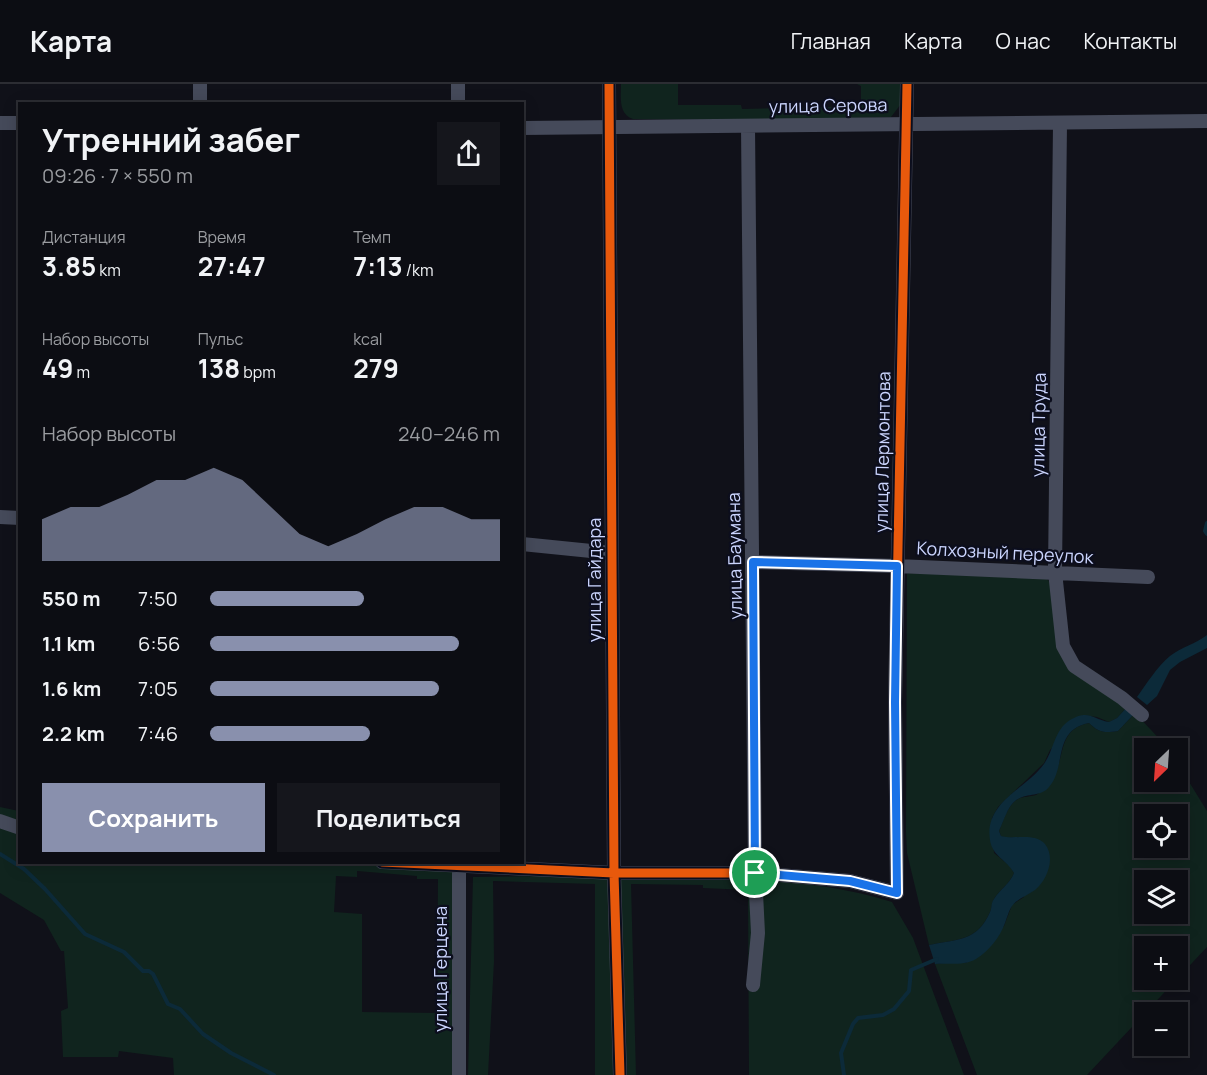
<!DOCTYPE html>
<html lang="ru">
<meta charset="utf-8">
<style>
body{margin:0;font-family:Manrope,sans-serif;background:#15161c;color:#f1f3f6;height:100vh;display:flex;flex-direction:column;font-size:22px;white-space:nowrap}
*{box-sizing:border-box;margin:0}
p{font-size:20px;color:#9a9ca0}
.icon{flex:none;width:33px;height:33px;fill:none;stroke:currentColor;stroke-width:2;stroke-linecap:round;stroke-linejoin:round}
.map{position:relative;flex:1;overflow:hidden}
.drawer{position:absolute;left:18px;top:18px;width:506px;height:762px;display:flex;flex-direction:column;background:#0c0d13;border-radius:0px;box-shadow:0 3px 15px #0003,0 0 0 2px #2c2d33}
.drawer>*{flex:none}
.needle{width:39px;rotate:205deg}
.controls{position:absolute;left:1134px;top:654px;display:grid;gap:12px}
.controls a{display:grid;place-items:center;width:54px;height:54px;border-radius:0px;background:#0c0d13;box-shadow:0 3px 15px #0003,0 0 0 2px #2c2d33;font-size:30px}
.pin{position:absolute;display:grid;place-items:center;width:51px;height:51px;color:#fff;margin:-26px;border:3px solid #fff;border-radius:50%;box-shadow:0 2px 6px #0007}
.round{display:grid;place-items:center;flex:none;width:63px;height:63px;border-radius:0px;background:#15161c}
.summary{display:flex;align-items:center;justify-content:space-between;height:102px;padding:0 24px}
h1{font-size:33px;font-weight:700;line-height:45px}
.figures{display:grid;grid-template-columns:repeat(3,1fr);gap:9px;height:102px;padding:6px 24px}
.figures div{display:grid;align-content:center}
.figures b{font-size:26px;font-weight:700}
.figures small{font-size:16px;font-weight:400}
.figures p{font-size:16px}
.chart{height:168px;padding:12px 24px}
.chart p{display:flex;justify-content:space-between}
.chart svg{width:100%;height:108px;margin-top:6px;fill:#8990ad;opacity:.7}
.cta{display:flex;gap:12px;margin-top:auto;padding:12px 24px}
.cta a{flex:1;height:69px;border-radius:0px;background:#8990ad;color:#fff;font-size:24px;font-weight:700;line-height:69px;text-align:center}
.cta a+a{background:#15161c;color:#f1f3f6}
ul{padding:0 24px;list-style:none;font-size:20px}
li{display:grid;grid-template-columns:96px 72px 1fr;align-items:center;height:45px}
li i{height:15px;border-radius:8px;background:#8990ad}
header{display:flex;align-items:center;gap:36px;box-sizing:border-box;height:84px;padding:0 30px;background:#0c0d13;border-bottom:2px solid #2c2d33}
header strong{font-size:28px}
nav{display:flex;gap:33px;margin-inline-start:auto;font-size:21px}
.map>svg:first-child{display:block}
</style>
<header>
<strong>Карта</strong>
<nav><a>Главная</a><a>Карта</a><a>О нас</a><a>Контакты</a></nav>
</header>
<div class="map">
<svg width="1207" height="991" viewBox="0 0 1207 991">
<rect width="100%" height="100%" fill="#101119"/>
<path fill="#10241e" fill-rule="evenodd" d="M 621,0 L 678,0 L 678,21 L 741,21 L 742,25 L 861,22 L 861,2 L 857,0 L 902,0 L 901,20 L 891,33 L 751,36 L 633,35 C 618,30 621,13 621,0 Z
M 907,489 L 1046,494 L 1053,502 L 1062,573 L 1128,622 L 1117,634 L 1109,638 L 1097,633 L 1083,631 L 1050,666 L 1044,679 L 998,723 L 992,734 L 994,769 L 1010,782 L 1014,789 C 1009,801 1000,805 994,815 C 992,818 992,824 990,828 C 977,858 957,855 929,861 L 907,769 L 906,748 Z
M 1135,629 L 1168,664 L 1144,664 L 1144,698 L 1178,698 L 1178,680 L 1207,727 L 1207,863 L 1178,894 L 1178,862 L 1144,862 L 1144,896 L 1176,896 L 1087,991 L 977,991 L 935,880 L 954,878 L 966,879 L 1004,842 L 1012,821 L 1024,813 L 1024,753 L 1007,754 L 1001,752 L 999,747 C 1003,738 1008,720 1018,715 C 1023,712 1031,713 1036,711 C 1042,708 1052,696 1055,690 C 1065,669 1059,645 1089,639 C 1099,649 1105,649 1118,647 ZM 1144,730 L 1178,730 L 1178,764 L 1144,764 ZM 1144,796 L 1178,796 L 1178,830 L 1144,830 Z
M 0,723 L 19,727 L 19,739 L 0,732 Z
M 0,743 L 19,750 L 20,778 L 351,778 L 455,784 L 458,991 L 174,991 L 173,974 L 119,967 L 118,973 L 63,973 L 61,927 L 68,924 L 64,867 L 61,867 L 44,836 L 0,809 ZM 357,787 L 417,792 L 417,795 L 438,795 L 437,929 L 362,928 L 362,830 L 334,828 L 336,792 L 357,793 Z
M 631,791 C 715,795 812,792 892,818 L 913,854 L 964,991 L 749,991 L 748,806 L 703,804 L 703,801 L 631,800 L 636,991 L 595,991 L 595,800 L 493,797 L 494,877 L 488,991 L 468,991 L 473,793 Z"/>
<path fill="#0c2a39" d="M 1207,551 L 1207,564 L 1180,578 L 1170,586 L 1157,612 L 1147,621 L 1137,613 C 1147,599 1157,583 1170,572 C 1181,563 1196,560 1207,551 Z
M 1128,622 L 1135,629 L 1118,647 C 1105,649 1099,649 1089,639 C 1052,646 1067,683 1049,703 C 1041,713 1028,709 1018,715 C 1008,720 1004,737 999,747 L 1001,752 C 1014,756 1035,748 1045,760 C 1056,774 1047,796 1035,806 C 1028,811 1017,815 1012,822 C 1009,826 1007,834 1005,839 C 1000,853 989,867 976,875 C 964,882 949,879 935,880 L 929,861 C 957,855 977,858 990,828 C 992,824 991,818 994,815 C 1000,805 1009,801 1014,789 C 1007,776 992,772 990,756 C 984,718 1026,705 1044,680 C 1054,666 1054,646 1070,636 C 1089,625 1092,635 1109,638 L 1117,634 Z"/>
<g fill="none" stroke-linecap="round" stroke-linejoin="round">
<path stroke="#0c2a39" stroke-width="4" d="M 1207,439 L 1205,447 L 1207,450
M 0,770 L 24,785 L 45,805 L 85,850 L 124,868 L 143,887 L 149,887 L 153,890 L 168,920 L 180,925 L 203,950 L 231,969 L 274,991
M 844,991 L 841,969 L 853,940 L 858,934 L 883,931 L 894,925 L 909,907 L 911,886 L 937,875"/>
<path stroke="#454a5a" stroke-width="14" d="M 458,0 L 458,20
M 609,0 L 614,789 L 620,991
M 200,20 L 200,0
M 0,39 L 20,39
M 1060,40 L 1055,488 L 1063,562 L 1074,582 L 1122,614 L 1142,631
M 748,42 L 755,789 L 758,849 L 753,901
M 522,44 L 1207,37
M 0,433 L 20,434
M 522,460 L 611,469
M 753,478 L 897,482 L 1148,493
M 0,737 L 20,744
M 382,778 L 614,789 L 755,789 L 850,797 L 897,809 L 895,618 L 907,0
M 459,778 L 459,991"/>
<g stroke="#0c0e1d" stroke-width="13">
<path id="cycleway" d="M 609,0 L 614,789 L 620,991
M 382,778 L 614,789 L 755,789 L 850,797 L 897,809 L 895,618 L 907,0"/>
</g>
<use href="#cycleway" stroke="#e8590c" stroke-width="9"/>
</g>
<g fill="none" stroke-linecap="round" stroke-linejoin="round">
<g stroke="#fff" stroke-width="12">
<path id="route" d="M 753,478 L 897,482 L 895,618 L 897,809 L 850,797 L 755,789 Z"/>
</g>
<use href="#route" stroke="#1a73e8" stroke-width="8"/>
</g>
<g text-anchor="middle" stroke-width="4.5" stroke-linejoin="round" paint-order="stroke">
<g font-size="18" fill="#cad4fd" stroke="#0c0e1d">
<text transform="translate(828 22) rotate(-1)" y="6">улица Серова</text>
<text transform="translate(1039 341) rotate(-89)" y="6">улица Труда</text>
<text transform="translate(883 368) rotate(-89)" y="6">улица Лермонтова</text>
<text transform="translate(1005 469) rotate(3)" y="6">Колхозный переулок</text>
<text transform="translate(735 472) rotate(-91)" y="6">улица Баумана</text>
<text transform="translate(595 496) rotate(-90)" y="6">улица Гайдара</text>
<text transform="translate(441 885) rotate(-90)" y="6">улица Герцена</text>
</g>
</g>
</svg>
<div class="controls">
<a><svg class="needle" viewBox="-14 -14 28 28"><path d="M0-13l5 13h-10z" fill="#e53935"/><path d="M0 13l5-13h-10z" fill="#9a9ca0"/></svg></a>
<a><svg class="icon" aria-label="locate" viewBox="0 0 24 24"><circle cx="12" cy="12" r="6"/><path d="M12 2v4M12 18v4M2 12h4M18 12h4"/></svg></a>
<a><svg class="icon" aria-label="layers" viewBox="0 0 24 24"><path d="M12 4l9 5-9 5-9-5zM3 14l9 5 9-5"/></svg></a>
<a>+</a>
<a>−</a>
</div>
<div class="pin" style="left:755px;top:789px;background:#1e9e55"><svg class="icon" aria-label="arrive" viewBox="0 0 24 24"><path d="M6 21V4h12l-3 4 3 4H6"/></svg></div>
<section class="drawer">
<div class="summary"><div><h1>Утренний забег</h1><p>09:26 · 7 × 550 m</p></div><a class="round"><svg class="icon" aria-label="share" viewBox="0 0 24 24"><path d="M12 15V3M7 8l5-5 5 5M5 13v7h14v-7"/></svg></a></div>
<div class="figures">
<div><p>Дистанция</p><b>3.85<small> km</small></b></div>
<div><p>Время</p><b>27:47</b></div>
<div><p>Темп</p><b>7:13<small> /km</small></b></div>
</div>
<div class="figures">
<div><p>Набор высоты</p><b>49<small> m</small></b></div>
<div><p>Пульс</p><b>138<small> bpm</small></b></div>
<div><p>kcal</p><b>279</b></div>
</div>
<div class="chart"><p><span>Набор высоты</span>240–246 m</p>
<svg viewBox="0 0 160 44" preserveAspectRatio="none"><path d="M0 44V27L10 22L20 22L30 17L40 11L50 11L60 6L70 11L80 22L90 33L100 38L110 33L120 27L130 22L140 22L150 27L160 27V44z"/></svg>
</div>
<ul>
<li><b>550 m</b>7:50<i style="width:53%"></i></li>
<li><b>1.1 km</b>6:56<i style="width:86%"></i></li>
<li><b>1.6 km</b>7:05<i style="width:79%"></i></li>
<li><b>2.2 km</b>7:46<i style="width:55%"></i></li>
</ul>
<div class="cta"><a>Сохранить</a><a>Поделиться</a></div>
</section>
</div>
